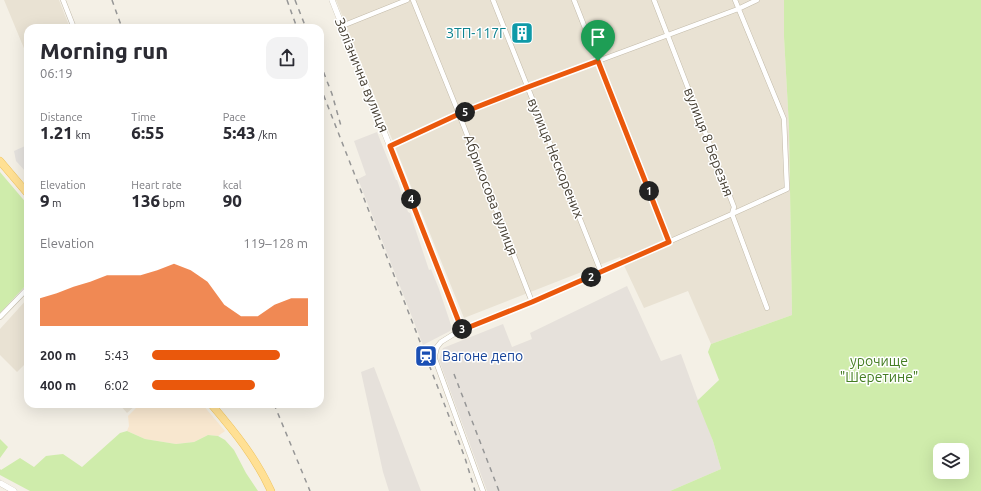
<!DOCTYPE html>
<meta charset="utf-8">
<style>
body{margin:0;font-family:Ubuntu,sans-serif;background:#f2f2f3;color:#2b2b33;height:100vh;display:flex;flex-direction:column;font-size:15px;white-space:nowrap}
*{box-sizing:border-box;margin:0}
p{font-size:13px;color:#7c7c81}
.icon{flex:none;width:22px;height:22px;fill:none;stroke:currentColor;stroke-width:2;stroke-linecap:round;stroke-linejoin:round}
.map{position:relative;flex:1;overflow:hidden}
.drawer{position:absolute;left:24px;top:24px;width:300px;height:384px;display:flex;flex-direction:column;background:#fff;border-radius:12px;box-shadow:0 4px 16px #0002}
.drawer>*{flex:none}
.fabs{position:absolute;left:933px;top:443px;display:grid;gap:8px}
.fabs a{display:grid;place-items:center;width:36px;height:36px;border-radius:8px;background:#fff;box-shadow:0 4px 16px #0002;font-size:20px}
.pin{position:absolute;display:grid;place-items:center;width:34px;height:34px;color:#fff;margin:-41px -17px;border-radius:50% 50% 50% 0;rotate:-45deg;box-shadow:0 0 4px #0007}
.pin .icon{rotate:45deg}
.km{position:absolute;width:20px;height:20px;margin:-10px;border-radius:50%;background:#222;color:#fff;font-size:11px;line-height:20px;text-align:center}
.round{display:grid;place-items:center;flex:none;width:42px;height:42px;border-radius:12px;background:#f2f2f3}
.overview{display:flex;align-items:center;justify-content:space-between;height:68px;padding:0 16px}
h1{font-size:22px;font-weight:800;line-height:30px}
.metrics{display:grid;grid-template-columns:repeat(3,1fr);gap:6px;height:68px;padding:4px 16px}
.metrics div{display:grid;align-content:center}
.metrics b{font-size:17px;font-weight:800}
.metrics small{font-size:11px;font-weight:400}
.metrics p{font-size:11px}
.chart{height:112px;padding:8px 16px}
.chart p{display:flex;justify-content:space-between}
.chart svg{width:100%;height:72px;margin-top:4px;fill:#ea580c;opacity:.7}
ul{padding:0 16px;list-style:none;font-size:13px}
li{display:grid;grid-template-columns:64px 48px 1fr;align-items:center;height:30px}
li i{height:10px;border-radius:5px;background:#ea580c}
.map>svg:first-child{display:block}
</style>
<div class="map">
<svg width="981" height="491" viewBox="0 0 981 491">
<rect width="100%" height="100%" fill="#f4f0e6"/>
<path fill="#e9e2d3" d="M 4,0 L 59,0 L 70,28 L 28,28 L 28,58 Z
M 336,0 L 784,0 L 784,37 L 789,127 L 792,315 L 711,344 L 688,291 L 644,308 L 620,257 L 464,318 Z
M 28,298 L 28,361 L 17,372 L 0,355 L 0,329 Z
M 119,404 L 137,404 L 127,413 Z"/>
<path fill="#f8e7cf" d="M 140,404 L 202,404 L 225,431 L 218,436 L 208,435 L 194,442 L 176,444 L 145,439 L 127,431 L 129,426 L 128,416 Z"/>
<path fill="#e6e1db" d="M 377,132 L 396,180 L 397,180 L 408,212 L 410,213 L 429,270 L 431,269 L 439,289 L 452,328 L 450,331 L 423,345 L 358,179 L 366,175 L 354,141 Z
M 627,286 L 661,361 L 681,354 L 713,441 L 721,469 L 670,491 L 487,491 L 439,360 L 443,348 L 503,324 L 512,347 L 532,339 L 530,333 Z
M 374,367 L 416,478 L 421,491 L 389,491 L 383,472 L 361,372 Z"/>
<path fill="#cfecab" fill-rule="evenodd" d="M 784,0 L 981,0 L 981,491 L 670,491 L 721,469 L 713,441 L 697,401 L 719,380 L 708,352 L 711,344 L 792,315 L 789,127 L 784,37 ZM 940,450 L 962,450 L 962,472 L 940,472 Z
M 0,172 L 28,205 L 28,283 L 0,313 Z
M 127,431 L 145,439 L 176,444 L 194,442 L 208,435 L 218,436 L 225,440 L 234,450 L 246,473 L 258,491 L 30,491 L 0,475 L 0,469 L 1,470 L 20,458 L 34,467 L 46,456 L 54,455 L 63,454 L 82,467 L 120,433 Z
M 0,439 L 8,447 L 0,458 Z"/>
<path fill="#e5e2de" d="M 25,146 L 28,154 L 28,171 L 26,172 L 16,161 L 14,151 Z"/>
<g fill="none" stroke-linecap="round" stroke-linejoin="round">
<g stroke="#c3bbaa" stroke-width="5.5">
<path id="minor" d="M 63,0 L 74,28
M 413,0 L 459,114 L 532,302
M 493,0 L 601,272
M 574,0 L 669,242
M 654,0 L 734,207 L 732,214 L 767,308
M 342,26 L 407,0
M 390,146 L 459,114 L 528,87 L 738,9 L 757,0
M 0,317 L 28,288
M 483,491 L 435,359 L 435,355 L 437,347 L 441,342 L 462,329 L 532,302 L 732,214 L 787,189 L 784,119 L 735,0"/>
</g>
<g stroke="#c3bbaa" stroke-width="6">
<path id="tertiary" d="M 332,0 L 462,329
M 0,483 L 14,491"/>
</g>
<g stroke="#edc15b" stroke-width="8">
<path id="primary" d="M 0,161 L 28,194
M 211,404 C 234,431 256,458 271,491"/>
</g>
<use href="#minor" stroke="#fff" stroke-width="4.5"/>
<use href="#tertiary" stroke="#fff" stroke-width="5.5"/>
<use href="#primary" stroke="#ffe094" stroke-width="7"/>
<path stroke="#969696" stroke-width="1.5" stroke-dasharray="5 5" stroke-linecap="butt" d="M 112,0 L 122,28
M 287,0 L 297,28
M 295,0 L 306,28
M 320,63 L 332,94 L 341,126
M 320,86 L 442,398 L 465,458 L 475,491
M 454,374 L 499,491
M 274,404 L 310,491"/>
</g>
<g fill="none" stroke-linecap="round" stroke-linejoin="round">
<g stroke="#fff" stroke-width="8">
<path id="route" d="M 598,61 L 669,242 L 532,302 L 462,330 L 390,146 L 459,114 L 528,87 Z"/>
</g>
<use href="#route" stroke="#ea580c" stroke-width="5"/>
</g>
<defs>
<g id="building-square" transform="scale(1.15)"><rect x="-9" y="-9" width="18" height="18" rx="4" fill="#0f9aa8" stroke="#fff"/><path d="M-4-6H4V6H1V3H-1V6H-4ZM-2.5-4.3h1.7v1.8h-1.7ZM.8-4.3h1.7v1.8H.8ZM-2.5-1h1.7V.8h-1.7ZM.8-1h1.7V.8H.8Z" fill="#fff"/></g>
<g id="station-square" transform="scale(1.15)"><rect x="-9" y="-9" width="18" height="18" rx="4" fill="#1a4fb4" stroke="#fff"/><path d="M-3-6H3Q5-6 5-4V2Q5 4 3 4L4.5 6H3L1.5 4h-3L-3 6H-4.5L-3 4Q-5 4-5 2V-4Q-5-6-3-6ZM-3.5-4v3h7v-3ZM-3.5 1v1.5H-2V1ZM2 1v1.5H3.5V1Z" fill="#fff"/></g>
</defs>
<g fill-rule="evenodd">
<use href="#building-square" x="522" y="33"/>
<use href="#station-square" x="426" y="356"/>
</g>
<g text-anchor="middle" stroke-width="3" stroke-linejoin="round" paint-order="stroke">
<g font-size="14" fill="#0d838f" stroke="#fff" text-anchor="end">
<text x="506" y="38">ЗТП-117Г</text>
</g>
<g font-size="14" fill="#474034" stroke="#fff">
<text transform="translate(362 75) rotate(68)" y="5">Залізнична вулиця</text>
<text transform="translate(709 142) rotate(69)" y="5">вулиця 8 Березня</text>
<text transform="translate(556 158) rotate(68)" y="5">вулиця Нескорених</text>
<text transform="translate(491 195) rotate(69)" y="5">Абрикосова вулиця</text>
</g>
<g font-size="14" fill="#164399" stroke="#fff" text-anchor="start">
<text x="442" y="361">Вагоне депо</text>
</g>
<g font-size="14" fill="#457e23" stroke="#fff">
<text x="879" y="366">урочище<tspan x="879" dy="16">"Шеретине"</tspan></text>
</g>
</g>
</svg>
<div class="fabs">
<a><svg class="icon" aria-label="layers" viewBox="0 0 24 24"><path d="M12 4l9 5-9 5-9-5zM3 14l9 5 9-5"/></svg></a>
</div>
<div class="pin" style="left:598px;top:61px;background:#1e9e55"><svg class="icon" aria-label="arrive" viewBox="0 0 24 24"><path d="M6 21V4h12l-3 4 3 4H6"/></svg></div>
<b class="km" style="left:649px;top:191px">1</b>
<b class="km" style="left:591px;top:277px">2</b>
<b class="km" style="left:462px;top:329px">3</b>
<b class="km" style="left:411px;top:199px">4</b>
<b class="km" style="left:465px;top:112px">5</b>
<section class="drawer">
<div class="overview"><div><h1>Morning run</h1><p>06:19</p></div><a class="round"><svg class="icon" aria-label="share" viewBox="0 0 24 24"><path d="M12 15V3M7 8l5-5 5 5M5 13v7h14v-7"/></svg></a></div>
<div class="metrics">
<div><p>Distance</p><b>1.21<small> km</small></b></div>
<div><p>Time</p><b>6:55</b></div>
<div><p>Pace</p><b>5:43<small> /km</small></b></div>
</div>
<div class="metrics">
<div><p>Elevation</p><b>9<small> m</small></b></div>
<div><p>Heart rate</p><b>136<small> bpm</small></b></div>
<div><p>kcal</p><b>90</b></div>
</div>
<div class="chart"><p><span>Elevation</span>119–128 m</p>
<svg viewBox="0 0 160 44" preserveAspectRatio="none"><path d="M0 44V27L10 24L20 20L30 17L40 13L50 13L60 13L70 10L80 6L90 10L100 17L110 31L120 38L130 38L140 31L150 27L160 27V44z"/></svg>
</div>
<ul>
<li><b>200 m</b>5:43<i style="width:82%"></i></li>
<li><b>400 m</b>6:02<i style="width:66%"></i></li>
</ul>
</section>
</div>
